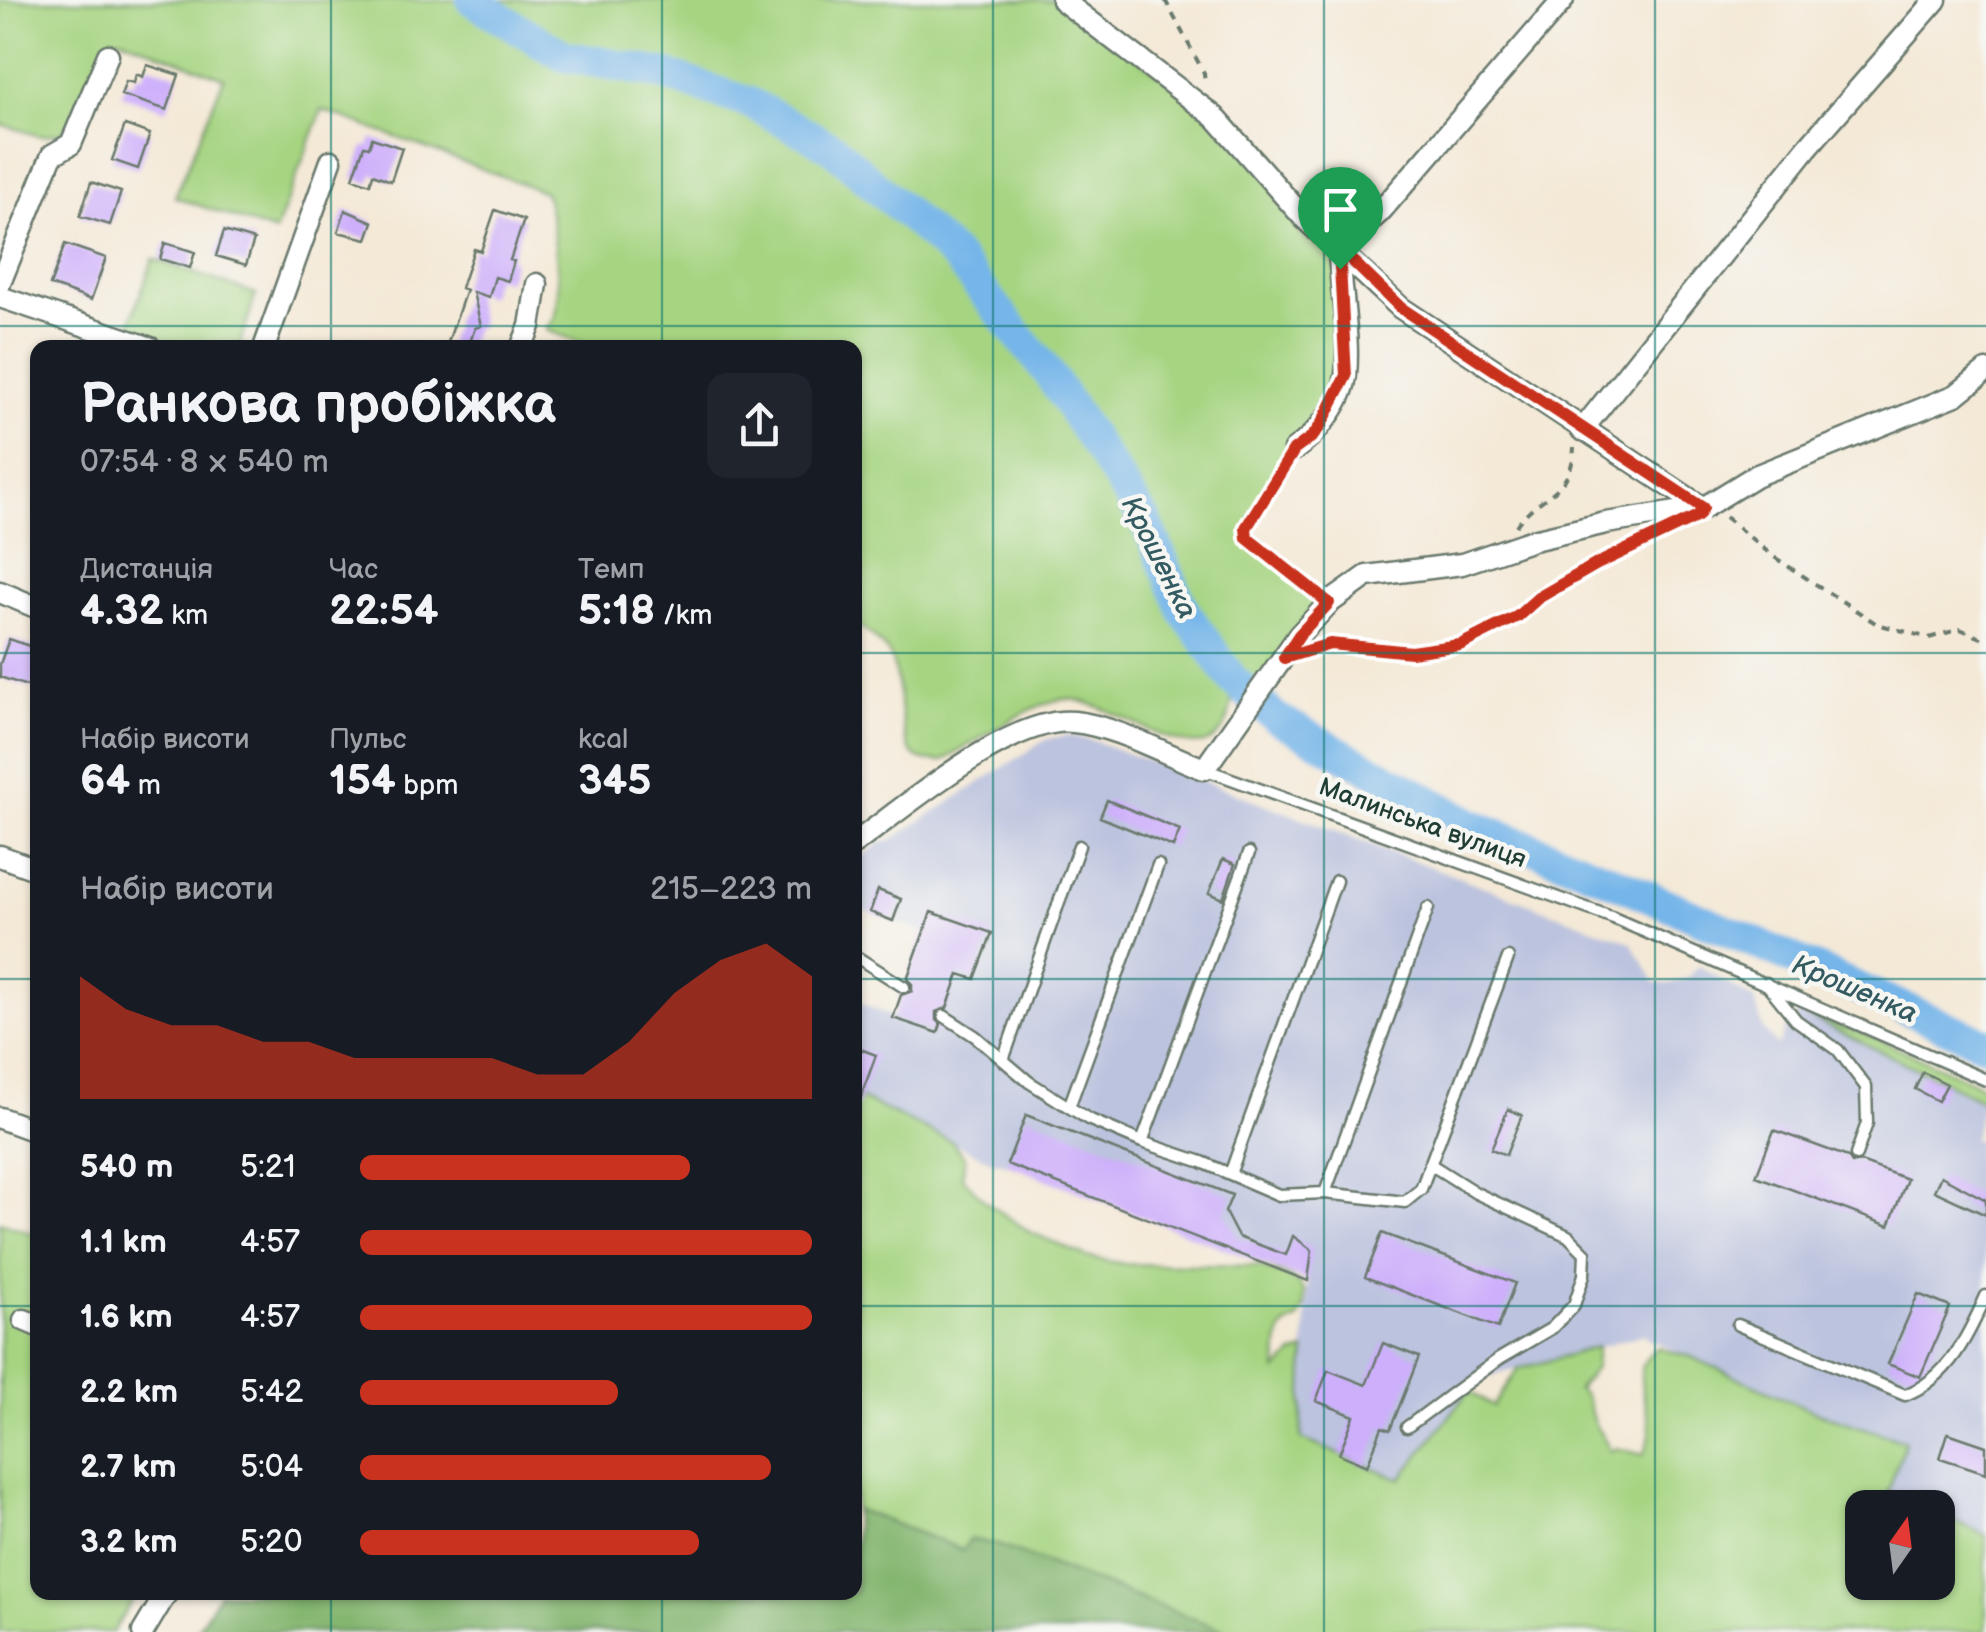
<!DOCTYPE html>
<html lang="uk">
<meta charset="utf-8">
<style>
body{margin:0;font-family:"Balsamiq Sans",sans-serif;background:#20242c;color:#f1f3f6;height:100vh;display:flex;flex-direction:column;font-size:38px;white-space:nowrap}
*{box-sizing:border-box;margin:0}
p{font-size:32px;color:#9ea1a6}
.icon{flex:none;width:55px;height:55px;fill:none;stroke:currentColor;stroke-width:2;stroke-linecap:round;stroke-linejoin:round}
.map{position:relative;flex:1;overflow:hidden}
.side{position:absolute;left:30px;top:340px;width:832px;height:1260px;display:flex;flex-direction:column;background:#171b24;border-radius:20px;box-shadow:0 2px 8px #0004}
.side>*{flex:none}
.needle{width:65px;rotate:14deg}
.fabs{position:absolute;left:1845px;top:1490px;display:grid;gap:20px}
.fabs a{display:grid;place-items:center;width:110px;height:110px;border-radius:20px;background:#171b24;box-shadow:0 2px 8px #0004;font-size:50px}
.pin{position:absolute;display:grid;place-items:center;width:85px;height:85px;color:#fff;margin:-102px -42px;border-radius:50% 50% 50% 0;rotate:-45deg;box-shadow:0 0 10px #0007}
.pin .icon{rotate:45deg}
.round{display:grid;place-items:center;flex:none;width:105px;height:105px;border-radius:20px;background:#20242c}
.summary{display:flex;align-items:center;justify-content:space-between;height:170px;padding:0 50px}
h1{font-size:55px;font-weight:600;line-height:75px}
.figures{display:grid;grid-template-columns:repeat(3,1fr);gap:15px;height:170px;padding:10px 50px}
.figures div{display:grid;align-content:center}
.figures b{font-size:42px;font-weight:600}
.figures small{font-size:28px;font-weight:400}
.figures p{font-size:28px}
.chart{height:280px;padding:20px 50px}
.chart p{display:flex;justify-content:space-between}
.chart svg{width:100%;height:180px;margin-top:10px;fill:#c8321e;opacity:.7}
ul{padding:0 50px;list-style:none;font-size:32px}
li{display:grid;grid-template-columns:160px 120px 1fr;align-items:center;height:75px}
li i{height:25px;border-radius:12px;background:#c8321e}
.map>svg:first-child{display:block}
</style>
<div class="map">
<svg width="1986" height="1632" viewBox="0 0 1986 1632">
<rect width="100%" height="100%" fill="#f6f6f2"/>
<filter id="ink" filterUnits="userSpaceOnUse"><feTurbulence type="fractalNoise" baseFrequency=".01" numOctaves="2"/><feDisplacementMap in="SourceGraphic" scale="20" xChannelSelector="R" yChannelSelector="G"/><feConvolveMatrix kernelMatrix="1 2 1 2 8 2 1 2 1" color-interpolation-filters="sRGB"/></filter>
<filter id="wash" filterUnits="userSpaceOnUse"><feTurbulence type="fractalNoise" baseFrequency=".0048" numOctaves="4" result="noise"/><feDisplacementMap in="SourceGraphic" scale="40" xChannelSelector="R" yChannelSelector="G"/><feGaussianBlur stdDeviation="2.25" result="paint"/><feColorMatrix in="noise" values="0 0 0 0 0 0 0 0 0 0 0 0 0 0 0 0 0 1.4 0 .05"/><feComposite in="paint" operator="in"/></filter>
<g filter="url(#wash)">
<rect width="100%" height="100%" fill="#f4e9d7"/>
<path fill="#bcc3de" d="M 1068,735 L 1097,742 L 1208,783 L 1631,942 L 1656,983 L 1668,984 L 1688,978 L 1699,966 L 1755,1000 L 1763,1029 L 1778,1046 L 1787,1026 L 1791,1028 L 1799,1012 L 1983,1102 L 1973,1139 L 1986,1145 L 1986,1535 L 1938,1513 L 1938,1508 L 1925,1507 L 1888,1492 L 1904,1440 L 1818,1413 L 1648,1339 L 1645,1334 L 1477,1380 L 1402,1480 L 1301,1439 L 1307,1281 L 1007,1164 L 992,1161 L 855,1095 L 855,1000 L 893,1017 L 924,932 L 855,907 L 855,863 L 880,843 L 890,841 L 1047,739 Z"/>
<path fill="#a6d481" stroke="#62885a" stroke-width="2.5" d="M 0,0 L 1062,0 L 1215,117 L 1339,248 L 1346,376 L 1246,528 L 1247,539 L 1329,603 L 1256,701 L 1233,682 C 1231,809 1125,701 1067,699 C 1039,697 970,746 943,761 C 933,761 921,762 913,754 C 898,738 902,678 889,654 C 882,642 865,631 855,621 L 855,348 L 595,348 L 546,330 C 549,325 553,321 555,316 C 563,291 553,218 545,192 L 322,110 L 275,232 L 175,197 L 224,78 L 121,38 L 108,40 L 73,120 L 61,133 L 40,136 L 0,124 Z
M 153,259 L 256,294 L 239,347 L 182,347 L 128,329 Z
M 1799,1012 L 1878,1039 L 1986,1087 L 1986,1102 Z
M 855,1096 L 953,1142 L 965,1158 L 962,1177 L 986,1202 L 1030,1232 L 1087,1257 L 1124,1264 L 1258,1266 L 1282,1274 L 1299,1283 L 1304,1292 L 1304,1308 L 1297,1320 C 1273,1327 1279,1350 1277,1371 L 1293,1354 L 1305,1351 L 1301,1439 L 1401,1479 L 1469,1391 L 1493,1406 L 1518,1369 L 1597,1347 L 1595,1368 L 1578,1389 C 1592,1399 1588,1414 1597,1428 C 1602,1436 1606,1441 1610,1451 L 1617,1448 L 1643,1455 C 1646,1448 1650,1440 1650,1432 C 1651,1404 1625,1370 1657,1348 L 1689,1356 L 1818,1413 L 1905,1441 L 1888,1492 L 1923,1507 L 1862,1508 L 1862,1582 L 1938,1582 L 1938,1514 L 1986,1535 L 1986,1632 L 1181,1632 L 855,1509 Z
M 0,1222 L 37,1235 L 38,1592 L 137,1593 L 113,1632 L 0,1632 Z"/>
<path fill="#84b66f" stroke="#527a52" stroke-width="2.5" d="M 855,1509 L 963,1550 L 970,1539 L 998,1545 L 1229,1632 L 196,1632 L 219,1593 L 855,1592 Z"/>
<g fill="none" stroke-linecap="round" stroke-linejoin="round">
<path stroke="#75b5e9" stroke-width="32" d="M 472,0 L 564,56 L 663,74 L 750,103 L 833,148 L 955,257 L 1047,371 L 1146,522 L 1184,611 L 1233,680 L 1276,718 L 1472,824 L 1603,876 L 1986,1044"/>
</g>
<g id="blocks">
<path fill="#cdaffb" d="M 147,65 L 179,75 L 167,110 L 121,95 L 126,81 L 134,83 L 136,74 L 143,77 Z
M 125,125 L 150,134 L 138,169 L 112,160 Z
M 372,138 L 402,148 L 391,181 L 373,174 L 370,184 L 353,178 L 364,146 L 369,147 Z
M 91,182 L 121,192 L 110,225 L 80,216 Z
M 345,210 L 373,222 L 367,239 L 338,232 Z
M 495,210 L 524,220 L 510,260 L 514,261 L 508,281 L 495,277 L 489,297 L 473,292 L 481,326 L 475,328 L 468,348 L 446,348 L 466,290 L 461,288 L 474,249 L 481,251 Z
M 224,231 L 254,240 L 246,265 L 216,256 Z
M 165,243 L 195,252 L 190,268 L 160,259 Z
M 65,244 L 106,258 L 91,300 L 50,285 Z
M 9,639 L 38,649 L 38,675 L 33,688 L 0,677 L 0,664 Z
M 1107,800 L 1180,830 L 1173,847 L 1100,817 Z
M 1223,859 L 1235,864 L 1223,899 L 1209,893 Z
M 878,890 L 901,899 L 893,921 L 870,912 Z
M 931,912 L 992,933 L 975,979 L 959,974 L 947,1008 L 936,1012 L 936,1019 L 941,1024 L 938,1033 L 893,1018 L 901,995 L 912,991 L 912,984 L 907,979 Z
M 855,1047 L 876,1055 L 857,1108 L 855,1108 Z
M 1923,1072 L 1947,1084 L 1938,1101 L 1915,1089 Z
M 1508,1109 L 1522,1115 L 1506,1155 L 1491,1149 Z
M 1026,1115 L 1232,1195 L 1225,1212 L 1238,1237 L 1286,1255 L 1293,1236 L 1312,1250 L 1308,1281 L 1007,1164 Z
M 1774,1130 L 1848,1157 L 1852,1163 L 1861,1162 L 1907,1179 L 1889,1226 L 1756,1176 Z
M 1941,1176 L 1986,1200 L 1986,1215 L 1934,1191 Z
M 1382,1233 L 1515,1283 L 1498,1328 L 1365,1277 Z
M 1918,1294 L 1950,1307 L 1920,1377 L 1888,1364 Z
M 1383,1343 L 1419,1357 L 1390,1430 L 1382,1427 L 1367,1466 L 1339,1454 L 1354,1416 L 1316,1401 L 1328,1370 L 1366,1385 Z
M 1948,1433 L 1986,1446 L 1986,1473 L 1940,1458 Z"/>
</g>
</g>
<g filter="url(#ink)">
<use href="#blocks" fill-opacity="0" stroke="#6a796d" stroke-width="2.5"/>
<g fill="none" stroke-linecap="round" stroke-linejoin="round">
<g stroke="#6a796d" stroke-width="15">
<path id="lane" d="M 1294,450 L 1246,528 L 1247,538 L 1328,602
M 1204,769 L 1611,917 L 1986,1080
M 855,956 L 904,987
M 1766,983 L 1796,1020 L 1838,1050 L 1866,1087 L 1867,1123 L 1856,1155
M 944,1016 L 975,1036 L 1029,1082 L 1088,1119 L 1142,1142 L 1202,1162 L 1279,1195 L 1325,1193 L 1405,1202 L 1421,1189 L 1508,958
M 1003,1060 L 1079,846
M 1069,1107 L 1158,865
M 1142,1142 L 1249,853
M 1230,1174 L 1336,881
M 1325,1193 L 1428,908
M 1738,1325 L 1905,1395 C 1949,1378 1968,1336 1986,1296
M 1407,1427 L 1499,1359 L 1552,1328 L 1574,1305 L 1584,1275 L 1585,1253 L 1568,1236 L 1476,1193 L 1430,1164"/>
</g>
<g stroke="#6a796d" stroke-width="25">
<path id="street" d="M 1062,0 L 1215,117 L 1303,217 L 1401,308 L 1703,508
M 0,283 L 52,155 L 71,144 L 108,55
M 0,297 L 151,348
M 264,348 L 331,161
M 521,348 L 530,326 L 537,284
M 1582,430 L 1807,148 L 1936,0
M 1294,450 C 1316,434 1344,403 1346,374 C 1350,337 1340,287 1339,248 L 1380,212 L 1563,0
M 0,592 L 38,608
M 1210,761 L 1299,635 L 1329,603 L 1367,576 L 1462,564 L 1533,540 L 1606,523 L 1703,508 L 1755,476 L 1956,395 L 1986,371
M 855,843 C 905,807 1012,715 1074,722 C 1115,726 1165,754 1204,769
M 0,856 L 38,870
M 0,1118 L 38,1132
M 24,1320 L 38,1326
M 143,1632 L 167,1592"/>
</g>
<path stroke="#6a796d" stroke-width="4" stroke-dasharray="8 8" stroke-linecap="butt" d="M 1165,0 L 1204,73 L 1205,85
M 1725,517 L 1774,557 L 1877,624 L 1929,638 L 1960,629 L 1986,640
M 1516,526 C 1538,493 1572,497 1574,447
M 1312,648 C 1346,639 1378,653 1412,652 C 1426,651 1444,649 1458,645 C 1488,638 1514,616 1538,598 C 1575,572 1620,554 1662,535"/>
<use href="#lane" stroke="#fff" stroke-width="10"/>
<use href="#street" stroke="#fff" stroke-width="20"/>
</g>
</g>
<g fill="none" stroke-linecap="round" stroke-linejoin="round" filter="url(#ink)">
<g stroke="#fff" stroke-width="20">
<path id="route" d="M 1339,248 L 1401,308 L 1703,508 L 1698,516 L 1597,564 L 1538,598 L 1518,616 L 1460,645 L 1411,652 L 1330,644 L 1284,658 L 1299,635 L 1329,603 L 1247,538 L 1246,528 L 1294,450 L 1313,436 L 1321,425 L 1346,376 Z"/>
</g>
<use href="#route" stroke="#c8321e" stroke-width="12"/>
</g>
<path fill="none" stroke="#0f766e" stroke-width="2.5" stroke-opacity="0.55" d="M 331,0 L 331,348M 662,0 L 662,348M 993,0 L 993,1632M 1324,0 L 1324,1632M 1655,0 L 1655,1632M 0,326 L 1986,326M 0,653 L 38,653M 855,653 L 1986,653M 0,979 L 38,979M 855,979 L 1986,979M 0,1306 L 38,1306M 855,1306 L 1986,1306M 331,1592 L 331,1632M 662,1592 L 662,1632"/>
<g text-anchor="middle" stroke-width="9" stroke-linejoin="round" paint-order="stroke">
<g font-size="25" fill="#1f3d34" stroke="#f6f6f2">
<text transform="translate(1423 822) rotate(20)" y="9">Малинська вулиця</text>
</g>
<g font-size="28" font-style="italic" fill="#345b61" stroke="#f6f6f2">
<text transform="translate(1160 557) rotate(63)" y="10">Крошенка</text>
<text transform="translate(1855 988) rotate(23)" y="10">Крошенка</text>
</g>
</g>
</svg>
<div class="fabs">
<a><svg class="needle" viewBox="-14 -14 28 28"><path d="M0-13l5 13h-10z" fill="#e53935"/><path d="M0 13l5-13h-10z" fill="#9ea1a6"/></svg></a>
</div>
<div class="pin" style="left:1340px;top:269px;background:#1e9e55"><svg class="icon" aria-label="arrive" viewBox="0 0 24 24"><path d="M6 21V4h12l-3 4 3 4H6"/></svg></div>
<section class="side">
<div class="summary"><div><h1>Ранкова пробіжка</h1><p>07:54 · 8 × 540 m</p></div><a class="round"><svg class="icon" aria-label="share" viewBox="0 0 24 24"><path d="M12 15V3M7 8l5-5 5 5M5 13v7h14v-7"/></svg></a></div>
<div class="figures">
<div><p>Дистанція</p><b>4.32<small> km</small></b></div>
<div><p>Час</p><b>22:54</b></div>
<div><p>Темп</p><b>5:18<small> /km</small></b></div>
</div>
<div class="figures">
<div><p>Набір висоти</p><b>64<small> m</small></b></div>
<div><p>Пульс</p><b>154<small> bpm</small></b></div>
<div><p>kcal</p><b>345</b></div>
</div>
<div class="chart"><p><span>Набір висоти</span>215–223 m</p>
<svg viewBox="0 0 160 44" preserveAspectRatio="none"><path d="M0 44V14L10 22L20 26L30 26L40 30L50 30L60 34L70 34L80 34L90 34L100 38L110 38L120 30L130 18L140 10L150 6L160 14V44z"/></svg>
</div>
<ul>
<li><b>540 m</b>5:21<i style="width:73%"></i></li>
<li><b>1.1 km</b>4:57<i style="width:100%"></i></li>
<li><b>1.6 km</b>4:57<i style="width:100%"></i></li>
<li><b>2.2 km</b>5:42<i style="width:57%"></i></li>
<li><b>2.7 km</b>5:04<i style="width:91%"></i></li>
<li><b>3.2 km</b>5:20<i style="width:75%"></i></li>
</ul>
</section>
</div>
